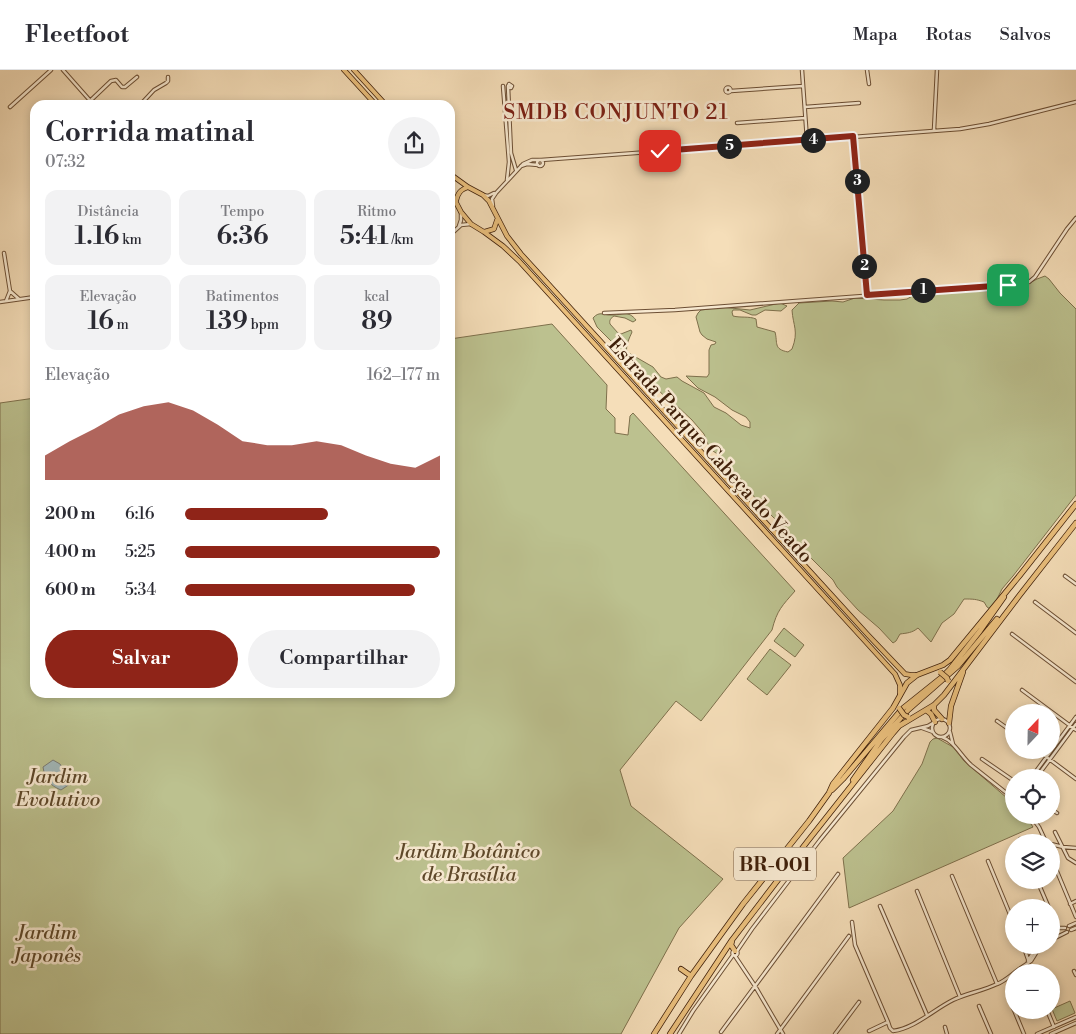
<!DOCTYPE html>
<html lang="pt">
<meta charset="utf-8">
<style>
body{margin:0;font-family:"Libre Bodoni",serif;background:#f2f2f3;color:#2b2b33;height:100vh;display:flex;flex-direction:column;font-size:19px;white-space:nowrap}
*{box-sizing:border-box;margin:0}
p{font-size:16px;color:#7c7c81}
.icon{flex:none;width:28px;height:28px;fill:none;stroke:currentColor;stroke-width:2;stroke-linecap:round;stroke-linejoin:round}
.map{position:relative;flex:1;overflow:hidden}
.details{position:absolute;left:30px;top:30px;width:425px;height:598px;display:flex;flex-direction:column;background:#fff;border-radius:15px;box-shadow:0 2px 8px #0003}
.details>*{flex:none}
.needle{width:32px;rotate:22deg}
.fabs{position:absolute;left:1005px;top:634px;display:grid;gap:10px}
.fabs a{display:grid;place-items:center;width:55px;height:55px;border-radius:50%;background:#fff;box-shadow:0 2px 8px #0003;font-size:25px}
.pin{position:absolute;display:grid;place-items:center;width:42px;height:42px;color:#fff;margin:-21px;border-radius:10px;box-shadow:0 2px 8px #0006}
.km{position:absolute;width:25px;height:25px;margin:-12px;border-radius:50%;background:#222;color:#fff;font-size:14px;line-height:25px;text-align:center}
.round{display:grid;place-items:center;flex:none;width:52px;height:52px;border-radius:26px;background:#f2f2f3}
.summary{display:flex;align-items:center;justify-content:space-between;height:85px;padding:0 15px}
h1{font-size:28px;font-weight:600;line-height:38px}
.stats{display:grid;grid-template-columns:repeat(3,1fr);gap:8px;height:85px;padding:5px 15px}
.stats div{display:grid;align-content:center;border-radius:12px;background:#f2f2f3;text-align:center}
.stats b{font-size:25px;font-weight:600}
.stats small{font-size:14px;font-weight:400}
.stats p{font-size:14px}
.chart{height:140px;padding:10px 15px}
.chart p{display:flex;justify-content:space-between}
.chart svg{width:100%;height:90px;margin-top:5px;fill:#8f2418;opacity:.7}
.cta{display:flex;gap:10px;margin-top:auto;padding:10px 15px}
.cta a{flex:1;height:58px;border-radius:30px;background:#8f2418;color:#fff;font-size:20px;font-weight:600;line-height:58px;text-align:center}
.cta a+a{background:#f2f2f3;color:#2b2b33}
ul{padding:0 15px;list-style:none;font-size:16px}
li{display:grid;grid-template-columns:80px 60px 1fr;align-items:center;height:38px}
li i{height:12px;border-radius:6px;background:#8f2418}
header{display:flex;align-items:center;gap:30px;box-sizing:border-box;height:70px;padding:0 25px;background:#fff;border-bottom:1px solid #e1e1e2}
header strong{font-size:24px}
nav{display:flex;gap:28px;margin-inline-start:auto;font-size:18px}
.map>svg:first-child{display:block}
</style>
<header>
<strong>Fleetfoot</strong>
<nav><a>Mapa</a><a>Rotas</a><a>Salvos</a></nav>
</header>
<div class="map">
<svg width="1076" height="964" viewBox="0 0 1076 964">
<rect width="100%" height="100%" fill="#f5deb9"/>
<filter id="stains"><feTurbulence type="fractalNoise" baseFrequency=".004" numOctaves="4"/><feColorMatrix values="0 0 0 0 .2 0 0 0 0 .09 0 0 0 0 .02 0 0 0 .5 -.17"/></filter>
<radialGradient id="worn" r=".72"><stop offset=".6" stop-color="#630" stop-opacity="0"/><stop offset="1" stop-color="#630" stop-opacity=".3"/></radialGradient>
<path fill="#bcc18f" stroke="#7e704c" d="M 1045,206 L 1049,209 L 1060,223 L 1076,239 L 1076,425 L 1013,506 L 1002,519 L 996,531 L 990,539 L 987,537 L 984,532 C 976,529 973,529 964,529 L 954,544 L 942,553 L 931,572 L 918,558 C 912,563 907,563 900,564 L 896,571 L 893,573 L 879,558 L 858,540 L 837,517 L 833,510 L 798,475 L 779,453 L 767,441 L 757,429 L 751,424 L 744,412 L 730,399 L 722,387 L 710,379 L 704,364 L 692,350 L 676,335 L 665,327 L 651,312 L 636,300 L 625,285 L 597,257 L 593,248 C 600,240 604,246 613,245 C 623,245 628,240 636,250 L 633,252 L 625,248 L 614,246 C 611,248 609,250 610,254 L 618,263 L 621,264 L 631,260 L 632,262 C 630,267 625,276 627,282 L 653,297 L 661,307 L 666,309 L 677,307 L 682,311 L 704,323 L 714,337 L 726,343 L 741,355 L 750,358 L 750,352 L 746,347 L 732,340 L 715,327 L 698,318 L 686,306 L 707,307 L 709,304 L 709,280 L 711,275 L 715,274 L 716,272 L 707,269 L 702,265 L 700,262 L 696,247 L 698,243 L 701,240 L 721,237 L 750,240 L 780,233 L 787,236 L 781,241 L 765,240 L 756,245 L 752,245 L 740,240 L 733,240 L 732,242 L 733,246 C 741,248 749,246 756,249 L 757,257 L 775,262 C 778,273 773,279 788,282 L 792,279 C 799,261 793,256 792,240 L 799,233 L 832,231 L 843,232 L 855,228 L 884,230 L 900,230 L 907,229 L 916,224 L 923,226 L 955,222 L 996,221 L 1006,217 L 1024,216 L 1037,209 Z
M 552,254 L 607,315 L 606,339 L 615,348 L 615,363 L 628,365 L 630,346 L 633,343 L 795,521 C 782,536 777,540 772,560 L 701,651 L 676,631 L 620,700 L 631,736 L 723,809 L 679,858 L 621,964 L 0,964 L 0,333 L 35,328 L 35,622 L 450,622 L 450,269 Z
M 784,558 L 804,575 L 795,587 L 774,571 Z
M 770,579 L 791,595 L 767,625 L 747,609 Z
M 937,668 L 953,677 L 964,691 L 1014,734 L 1014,745 L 1025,745 L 1033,757 L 849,838 L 843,788 L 893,741 L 922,694 L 930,672 L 933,669 Z
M 1070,931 L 1075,943 L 1057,951 L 1052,939 Z"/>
<path fill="#a2b9bb" stroke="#7a7b74" d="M 53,690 L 60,694 L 65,702 L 68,704 L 72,702 L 76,704 L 77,707 L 74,709 L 71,709 L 70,714 L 61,720 C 49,715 45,709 43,697 Z"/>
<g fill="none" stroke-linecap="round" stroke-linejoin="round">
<g stroke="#6c4f35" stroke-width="4.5">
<path id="minor" d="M 63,0 L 94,35
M 802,0 L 807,70
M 867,0 L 869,14
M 509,14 L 512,16 L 511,18 L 508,17 Z
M 503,16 L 509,92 L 507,110
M 508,16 L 511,83 L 516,100
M725.5 20a2.5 2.5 0 1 1 5 0a2.5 2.5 0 1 1-5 0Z
M 731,21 L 803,16
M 90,31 L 111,11 L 116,10 L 122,17 L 125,17 L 137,7
M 140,35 L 154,20 L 166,13 L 168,11 L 168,7
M 10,37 L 51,0
M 805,37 L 859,33
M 737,53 L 805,48
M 934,60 L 937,0
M 853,67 L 867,225
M537 93a3 3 0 1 1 6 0a3 3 0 1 1-6 0Z
M 541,90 L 960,59 L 989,54 L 1076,32
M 521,96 L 527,94 L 538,95
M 483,125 L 488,126 L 494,123
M 493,136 L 492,129 L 496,123 L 523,94 L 532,90 L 539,90
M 459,156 L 461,150 L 461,142
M 450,165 L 461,155 L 471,154
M 4,183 L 10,221 L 6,231
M 10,221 L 19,229
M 0,232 L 35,227
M 604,243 L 675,240 L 1024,214 L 1029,212 L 1035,207 L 1067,159 L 1076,148
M 1065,506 L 1076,514
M 1035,532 L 1076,563
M 1012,564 L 1076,612
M 1022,620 L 1076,660
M932 658a9 9 0 1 1 18 0a9 9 0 1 1-18 0Z
M 997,651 L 1014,663
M 922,658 L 933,662
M 950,662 L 953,674
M 942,667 C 954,671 961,686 971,695 L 1014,729
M 1037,680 L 1076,709
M 982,689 L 1014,711
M 1031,708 L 1076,647
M 1036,708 L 1076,654
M 1051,739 L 1057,743
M 1030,745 L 1039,757 L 1046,772
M 1055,762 L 1068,788 L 1076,793
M 1020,769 L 1021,772
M 1051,774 L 1063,777 L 1076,778
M 1051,787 L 1076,847
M 988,791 L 1014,854
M 952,806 L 997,914
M 1037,810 L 1049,838
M 917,821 L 960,927
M 1070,834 L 1076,831
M 880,836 L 927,945
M 1051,844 L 1056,858 L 1065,858
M 852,852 L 855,875 L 888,952 L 890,958 L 893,961 C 915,958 933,940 953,930 C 967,923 983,921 997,914 C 1003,912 1009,907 1014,903
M 1069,856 L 1076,853
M 1051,859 L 1056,858 L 1057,867 L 1051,869
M 1071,860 L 1076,858
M 1057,867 L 1067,862
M 1023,875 L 1029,892
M 1024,878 C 1030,883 1034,881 1037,875
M732.5 883a2.5 2.5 0 1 1 5 0a2.5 2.5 0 1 1-5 0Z
M 737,881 L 752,859 L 820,770 L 904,667 L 911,660 L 928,656 L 933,653
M 735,886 L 755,916 L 783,964
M 1028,891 L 1034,881
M 1074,901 L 1076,905
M 1015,902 L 1031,891 L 1041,875
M 1009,929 L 1014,940
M 979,936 L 991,964
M 1014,940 L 1024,964
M 1047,940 L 1054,957
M 945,957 L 947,964
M 869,961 L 888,952
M 721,962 L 838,804
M 679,964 L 693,941 L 733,885
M 777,964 L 849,866
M 835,964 L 859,932
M 1037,964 L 1076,947
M 1051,964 L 1076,953"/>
</g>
<g stroke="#3f1f09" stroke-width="5.5">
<path id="major" d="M 344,0 L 376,35
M 354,0 L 386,35
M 450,104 L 468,117 L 483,125 L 489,131 L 507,166 L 521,184 L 868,565 L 905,604 L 911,605 L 917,605
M 450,121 L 461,142 L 471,154 L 484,162 L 503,176 L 519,191 L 895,604 L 900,615 L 900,625
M 456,131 C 458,123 460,120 468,117
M 484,162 L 494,159 L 497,150"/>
</g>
<g stroke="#3f1f09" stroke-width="6">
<path id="highway" d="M 934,635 L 934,640 L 942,649
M 926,640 L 931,644 L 935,652
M 949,653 L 951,636 L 963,602
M 853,710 L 881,670 L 908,640 L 958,596 L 997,549
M 832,720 L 843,709 L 902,639 L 942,607 L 950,599 L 980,561 L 1004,527
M 732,871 L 731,875 L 735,881
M 681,899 L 691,906
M 654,964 L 691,906 L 743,834 L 809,751 L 829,723 L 833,714 L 893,638 L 907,613 L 917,605 L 943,595 L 950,590 L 1020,505 L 1076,434
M 670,964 L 732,870 L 807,772 L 893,663 L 899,656 L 934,635 L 944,625 L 1019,526 L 1076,453"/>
</g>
<use href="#minor" stroke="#f8ead2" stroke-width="2.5"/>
<use href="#major" stroke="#eabf7c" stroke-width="4"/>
<use href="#highway" stroke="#eabf7c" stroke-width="4.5"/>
<g stroke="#3f1f09" stroke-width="6" stroke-linecap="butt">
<path id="highway-bridge" d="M 940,602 L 947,608 L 948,611
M 899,638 L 904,645 L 908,647"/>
</g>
<use href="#highway-bridge" stroke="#eabf7c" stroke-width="4.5"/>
</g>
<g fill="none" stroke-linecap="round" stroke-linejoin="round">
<g stroke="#fff" stroke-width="10">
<path id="route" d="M 660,81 L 853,66 L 867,225 L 1008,215"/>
</g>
<use href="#route" stroke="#8f2418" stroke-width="6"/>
</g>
<g text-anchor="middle" stroke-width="5" stroke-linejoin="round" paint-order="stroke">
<rect fill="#f8ead2" stroke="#765c45" stroke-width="1" x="734" y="777.5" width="82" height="33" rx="4"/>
<g font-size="19" font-weight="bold" fill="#3f1f09">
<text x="775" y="801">BR-001</text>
</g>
<g font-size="20" fill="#3f1f09" stroke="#f8ead2">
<text transform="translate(711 380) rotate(48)" y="7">Estrada Parque Cabeça do Veado</text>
</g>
<g font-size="20" font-style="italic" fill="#5e482a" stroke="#f8ead2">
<text x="58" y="713">Jardim<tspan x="58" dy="23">Evolutivo</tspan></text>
<text x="469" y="788">Jardim Botânico<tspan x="469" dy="23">de Brasília</tspan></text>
<text x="47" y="869">Jardim<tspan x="47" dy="23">Japonês</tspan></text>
</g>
<g font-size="21" letter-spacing="1" fill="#7a1f14" stroke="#f8ead2">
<text x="616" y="49">SMDB CONJUNTO 21</text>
</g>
</g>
<rect width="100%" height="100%" filter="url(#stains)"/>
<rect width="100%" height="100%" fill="url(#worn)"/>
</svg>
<div class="fabs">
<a><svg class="needle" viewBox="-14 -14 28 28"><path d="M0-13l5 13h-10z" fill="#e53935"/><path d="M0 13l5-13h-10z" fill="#7c7c81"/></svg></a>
<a><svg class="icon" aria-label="locate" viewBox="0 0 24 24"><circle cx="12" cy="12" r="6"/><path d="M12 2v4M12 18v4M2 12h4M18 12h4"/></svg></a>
<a><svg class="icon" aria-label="layers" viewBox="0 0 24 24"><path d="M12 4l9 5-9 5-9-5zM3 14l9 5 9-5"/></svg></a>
<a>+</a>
<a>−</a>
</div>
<div class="pin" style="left:1008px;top:215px;background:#1e9e55"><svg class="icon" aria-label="arrive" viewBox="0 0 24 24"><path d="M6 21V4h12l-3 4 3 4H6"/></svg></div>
<div class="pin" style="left:660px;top:81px;background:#d93025"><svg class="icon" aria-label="check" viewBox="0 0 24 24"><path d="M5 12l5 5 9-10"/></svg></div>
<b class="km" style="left:923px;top:220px">1</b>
<b class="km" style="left:864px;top:196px">2</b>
<b class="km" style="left:857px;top:111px">3</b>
<b class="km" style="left:813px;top:70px">4</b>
<b class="km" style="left:729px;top:76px">5</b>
<section class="details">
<div class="summary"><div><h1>Corrida matinal</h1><p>07:32</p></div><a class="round"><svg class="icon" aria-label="share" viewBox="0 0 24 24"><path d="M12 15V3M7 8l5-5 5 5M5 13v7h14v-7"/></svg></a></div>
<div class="stats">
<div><p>Distância</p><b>1.16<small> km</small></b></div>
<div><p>Tempo</p><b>6:36</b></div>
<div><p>Ritmo</p><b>5:41<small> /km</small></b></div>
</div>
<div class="stats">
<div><p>Elevação</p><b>16<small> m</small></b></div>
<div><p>Batimentos</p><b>139<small> bpm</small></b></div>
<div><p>kcal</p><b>89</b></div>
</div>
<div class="chart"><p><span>Elevação</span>162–177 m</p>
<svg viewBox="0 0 160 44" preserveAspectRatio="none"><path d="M0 44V32L10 25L20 19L30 12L40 8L50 6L60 10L70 17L80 25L90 27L100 27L110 25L120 27L130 32L140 36L150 38L160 32V44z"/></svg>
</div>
<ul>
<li><b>200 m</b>6:16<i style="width:56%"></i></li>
<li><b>400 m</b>5:25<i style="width:100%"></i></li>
<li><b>600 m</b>5:34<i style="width:90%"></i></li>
</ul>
<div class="cta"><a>Salvar</a><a>Compartilhar</a></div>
</section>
</div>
